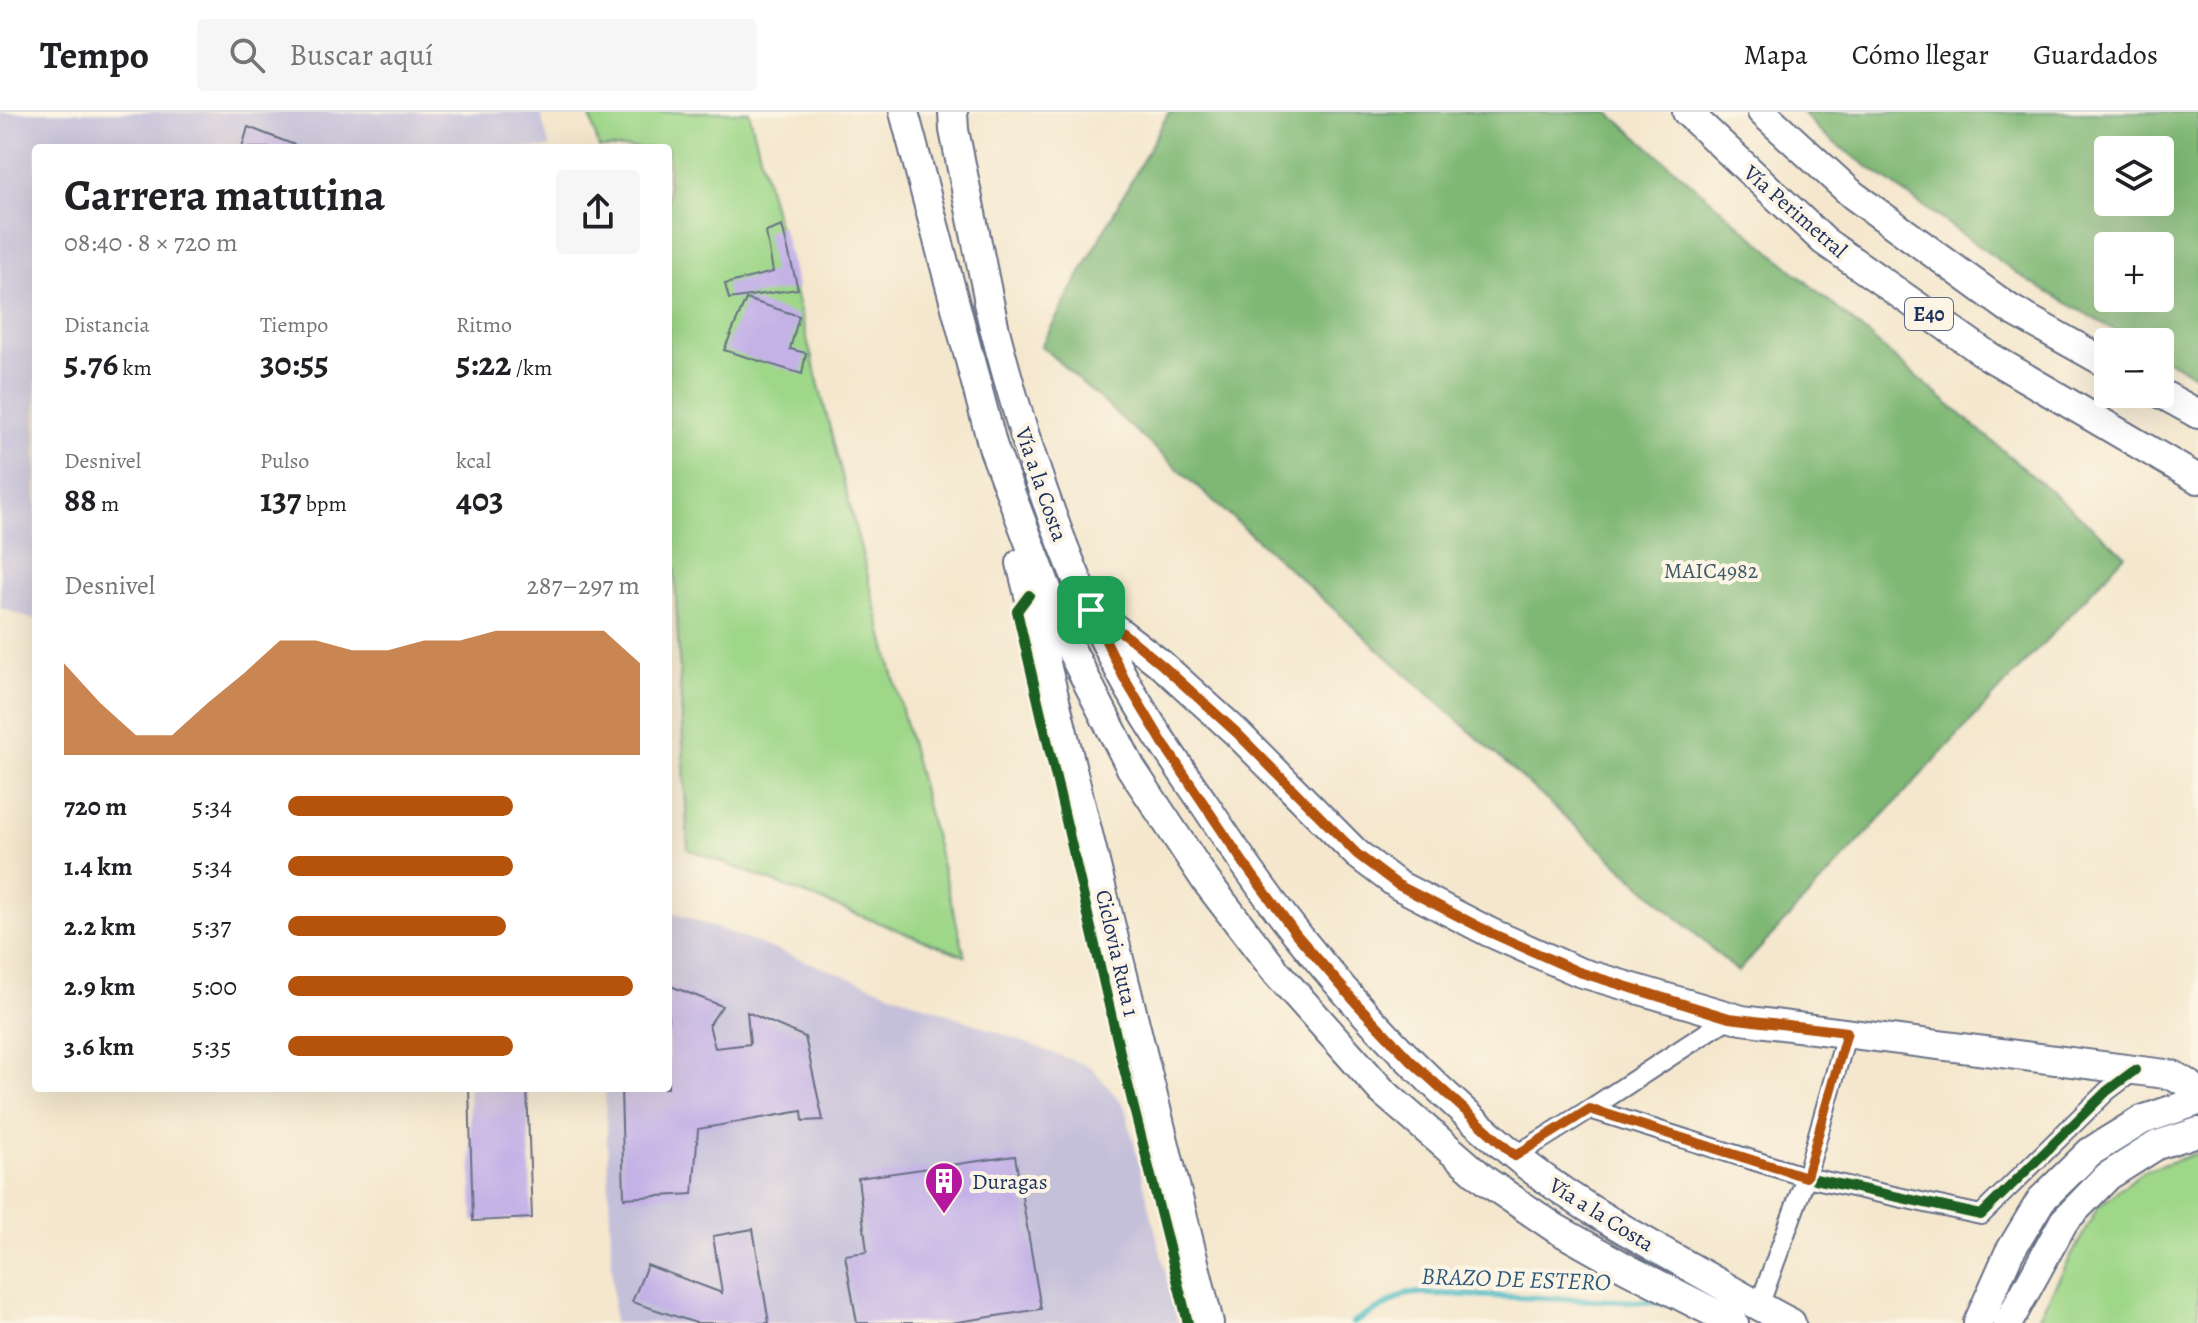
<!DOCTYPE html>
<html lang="es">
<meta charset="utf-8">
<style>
body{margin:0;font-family:Alegreya,serif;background:#f6f6f6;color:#202124;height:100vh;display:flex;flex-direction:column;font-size:30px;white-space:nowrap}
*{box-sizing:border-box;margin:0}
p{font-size:26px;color:#757577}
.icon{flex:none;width:44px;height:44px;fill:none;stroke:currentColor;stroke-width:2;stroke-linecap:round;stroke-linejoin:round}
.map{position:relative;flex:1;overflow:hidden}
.sheet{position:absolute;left:32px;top:32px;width:640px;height:948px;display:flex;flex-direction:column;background:#fff;border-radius:8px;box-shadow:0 8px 32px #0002}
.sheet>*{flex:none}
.controls{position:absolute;left:2094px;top:24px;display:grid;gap:16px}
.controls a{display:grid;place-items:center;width:80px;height:80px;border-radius:8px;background:#fff;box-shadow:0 8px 32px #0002;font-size:40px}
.pin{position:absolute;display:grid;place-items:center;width:68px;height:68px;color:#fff;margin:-34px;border-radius:16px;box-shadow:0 4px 12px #0006}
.round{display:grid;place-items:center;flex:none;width:84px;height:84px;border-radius:8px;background:#f6f6f6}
.head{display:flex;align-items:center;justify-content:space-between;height:136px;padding:0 32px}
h1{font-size:44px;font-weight:700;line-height:60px}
.figures{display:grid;grid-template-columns:repeat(3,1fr);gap:12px;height:136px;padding:8px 32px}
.figures div{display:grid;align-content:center}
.figures b{font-size:34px;font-weight:700}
.figures small{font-size:22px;font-weight:400}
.figures p{font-size:22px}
.chart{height:224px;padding:16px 32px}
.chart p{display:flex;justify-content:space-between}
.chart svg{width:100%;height:144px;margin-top:8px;fill:#b45309;opacity:.7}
ul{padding:0 32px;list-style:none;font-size:26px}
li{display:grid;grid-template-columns:128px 96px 1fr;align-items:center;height:60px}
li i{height:20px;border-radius:10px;background:#b45309}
header{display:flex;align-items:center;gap:48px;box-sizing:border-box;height:112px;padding:0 40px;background:#fff;border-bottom:2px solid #e0e0e0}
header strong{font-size:38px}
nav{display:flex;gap:44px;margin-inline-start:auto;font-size:28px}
.search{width:560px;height:72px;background:#f6f6f6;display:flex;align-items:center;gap:20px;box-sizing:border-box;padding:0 28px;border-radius:8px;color:#757577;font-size:30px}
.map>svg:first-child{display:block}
</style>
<header>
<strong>Tempo</strong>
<div class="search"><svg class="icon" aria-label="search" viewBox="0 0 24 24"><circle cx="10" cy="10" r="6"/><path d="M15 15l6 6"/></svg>Buscar aquí</div>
<nav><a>Mapa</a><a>Cómo llegar</a><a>Guardados</a></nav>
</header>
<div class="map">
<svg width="2198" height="1211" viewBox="0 0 2198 1211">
<rect width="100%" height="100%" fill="#fcf5e5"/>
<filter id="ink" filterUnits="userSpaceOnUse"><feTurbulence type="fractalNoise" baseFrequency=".0125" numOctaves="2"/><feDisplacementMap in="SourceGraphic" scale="16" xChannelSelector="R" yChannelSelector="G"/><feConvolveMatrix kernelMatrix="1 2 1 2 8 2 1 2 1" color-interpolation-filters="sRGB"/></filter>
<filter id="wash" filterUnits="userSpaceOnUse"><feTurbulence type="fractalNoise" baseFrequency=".006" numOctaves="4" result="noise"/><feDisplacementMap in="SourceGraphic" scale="32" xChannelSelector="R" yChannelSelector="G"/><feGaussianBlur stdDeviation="1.8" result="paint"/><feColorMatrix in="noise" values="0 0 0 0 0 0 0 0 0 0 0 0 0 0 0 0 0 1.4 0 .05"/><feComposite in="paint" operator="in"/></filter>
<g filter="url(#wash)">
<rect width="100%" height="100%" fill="#f4e7cd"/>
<path fill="#c5c0da" d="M 0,0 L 540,0 L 550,36 L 36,36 L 36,509 L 0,495 Z
M 668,798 L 1091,955 L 1125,995 L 1178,1211 L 614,1211 L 605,976 L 668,976 Z"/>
<path fill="#9fd789" stroke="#5d8374" stroke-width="2" d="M 589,0 L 749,0 L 965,844 L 688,737 L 668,319 L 668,36 L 599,36 Z
M 2198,1041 L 2198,1211 L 2035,1211 L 2098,1095 L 2142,1060 Z"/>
<path fill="#7fb875" stroke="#4d746a" stroke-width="2" fill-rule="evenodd" d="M 1169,0 L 1608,0 L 2125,443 L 1738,860 L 1041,234 Z
M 1802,0 L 2198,0 L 2198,265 L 2160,244 L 2160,230 L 2136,230 L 2028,169 L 1822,22 ZM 2108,38 L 2160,38 L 2160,90 L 2108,90 ZM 2108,134 L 2160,134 L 2160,186 L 2108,186 Z"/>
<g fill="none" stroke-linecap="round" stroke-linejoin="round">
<path stroke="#4dbbc5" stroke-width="6" d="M 1353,1211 L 1408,1181 L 1670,1191"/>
</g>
<g id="blocks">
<path fill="#c4b2e6" d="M 248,15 L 300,35 L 300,36 L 242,36 Z
M 782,114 L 798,177 L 729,187 L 725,172 L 773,160 L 766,120 Z
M 746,187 L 799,204 L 790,237 L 806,241 L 802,262 L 724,238 Z
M 668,873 L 722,894 L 709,913 L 715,936 L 750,932 L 747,900 L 805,925 L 823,1008 L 803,1009 L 802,999 L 698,1017 L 693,1082 L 624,1086 L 621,976 L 668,976 Z
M 469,976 L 527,976 L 532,1106 L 473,1109 Z
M 1015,1044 L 1041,1197 L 951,1211 L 857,1211 L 845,1143 L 867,1140 L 858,1066 Z
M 753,1117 L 769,1211 L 696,1211 L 632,1190 L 647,1153 L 722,1181 L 713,1124 Z"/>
</g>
</g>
<g filter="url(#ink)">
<use href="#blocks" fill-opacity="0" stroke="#676f85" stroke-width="2"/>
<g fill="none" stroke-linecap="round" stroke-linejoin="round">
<g stroke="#676f85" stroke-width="22">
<path id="minor" d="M 1590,997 L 1729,906
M 1515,1044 L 1590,997 L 1806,1065 L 1981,1103 L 2107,979 L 2135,958
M 1759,1194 L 1806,1065 L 1847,920"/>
</g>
<g stroke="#676f85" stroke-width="32">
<path id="primary" d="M 904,0 L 993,335 L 1068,532 L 1131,656 L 1206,769 L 1277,861 L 1382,979 L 1486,1069 L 1555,1116 L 1628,1157 L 1734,1211
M 988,191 C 1020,320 1061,447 1123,565 C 1146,608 1175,649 1203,690 C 1233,735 1263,780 1297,822 C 1361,902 1435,978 1514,1043 C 1561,1082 1614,1112 1667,1142 C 1708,1165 1749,1189 1791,1211
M 1021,451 L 1209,1211
M 1096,502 L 1162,553 L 1237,621 L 1357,742 L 1398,773 L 1489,820 L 1579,860 L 1742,908 L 2173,963 L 2190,973 L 2198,986
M 1978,1211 L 2009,1141 L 2041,1088 L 2090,1040 L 2142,1008 L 2198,989
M 2008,1211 L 2064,1109 L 2108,1064 L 2157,1033 L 2198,1020"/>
</g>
<g stroke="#676f85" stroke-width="32">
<path id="trunk" d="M 953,0 L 954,18 L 994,214
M 1687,0 L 1824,129 L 1990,245 L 2198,367
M 1762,0 L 1853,83 L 2010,197 L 2108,252
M 2160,281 L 2198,302"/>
</g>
<use href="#minor" stroke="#fff" stroke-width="18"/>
<use href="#primary" stroke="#fff" stroke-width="28"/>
<use href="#trunk" stroke="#fff" stroke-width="28"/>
<g stroke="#fcf5e5" stroke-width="15">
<path id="cycleway" d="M 1029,483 L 1017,499 L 1122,949 L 1188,1211
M 1515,1044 L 1590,997 L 1806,1065 L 1981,1103 L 2107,979 L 2135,958"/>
</g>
<use href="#cycleway" stroke="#1b5e20" stroke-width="10"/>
</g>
</g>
<g fill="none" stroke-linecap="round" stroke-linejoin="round" filter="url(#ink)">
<g stroke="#fff" stroke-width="16">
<path id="route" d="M 1091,498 L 1132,528 L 1162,553 L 1237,621 L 1357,742 L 1398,773 L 1489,820 L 1579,860 L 1729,906 L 1847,920 L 1806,1065 L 1590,997 L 1515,1044 L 1411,949 L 1356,891 L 1296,822 L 1245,753 L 1163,631 L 1124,566 Z"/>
</g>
<use href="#route" stroke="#b45309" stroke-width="10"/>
</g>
<defs>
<g id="building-pin" transform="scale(2)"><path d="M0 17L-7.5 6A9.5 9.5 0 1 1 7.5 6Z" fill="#b5179e" stroke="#fcf5e5"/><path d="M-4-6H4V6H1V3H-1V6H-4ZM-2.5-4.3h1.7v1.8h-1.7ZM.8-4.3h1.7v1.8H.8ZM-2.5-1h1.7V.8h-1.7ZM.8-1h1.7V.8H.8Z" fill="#fff"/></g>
</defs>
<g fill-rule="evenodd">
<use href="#building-pin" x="944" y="1069"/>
</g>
<g text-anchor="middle" stroke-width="8" stroke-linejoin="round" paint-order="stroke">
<rect fill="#fcf5e5" stroke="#5e6a86" stroke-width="2" x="1905" y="186" width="48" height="32" rx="6"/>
<g font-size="20" font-weight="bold" fill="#1b2f5e">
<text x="1929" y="209">E40</text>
</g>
<g font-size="22" fill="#1b2f5e" stroke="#fcf5e5">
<text transform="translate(1796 99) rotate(41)" y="8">Vía Perimetral</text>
<text transform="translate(1042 372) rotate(71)" y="8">Vía a la Costa</text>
<text transform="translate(1118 841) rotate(77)" y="8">Ciclovia Ruta 1</text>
<text transform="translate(1602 1102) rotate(32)" y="8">Vía a la Costa</text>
</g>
<g font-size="22" fill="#3c5969" stroke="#fcf5e5">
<text x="1711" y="466">MAIC4982</text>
</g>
<g font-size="22" fill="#1b2f5e" stroke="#fcf5e5" text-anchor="start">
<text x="972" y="1077">Duragas</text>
</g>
<g font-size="24" font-style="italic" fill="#2a597d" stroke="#fcf5e5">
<text transform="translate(1516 1167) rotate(2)" y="8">BRAZO DE ESTERO</text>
</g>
</g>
</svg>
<div class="controls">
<a><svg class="icon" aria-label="layers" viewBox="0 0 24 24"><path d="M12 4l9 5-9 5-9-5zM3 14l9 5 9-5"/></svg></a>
<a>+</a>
<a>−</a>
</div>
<div class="pin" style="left:1091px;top:498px;background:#1e9e55"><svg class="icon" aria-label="arrive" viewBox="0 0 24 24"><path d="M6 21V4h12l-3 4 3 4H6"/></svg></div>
<section class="sheet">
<div class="head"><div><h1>Carrera matutina</h1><p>08:40 · 8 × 720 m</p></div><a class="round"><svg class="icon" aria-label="share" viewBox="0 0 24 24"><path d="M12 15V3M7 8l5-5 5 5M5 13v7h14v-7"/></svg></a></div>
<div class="figures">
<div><p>Distancia</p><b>5.76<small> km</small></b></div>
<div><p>Tiempo</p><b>30:55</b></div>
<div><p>Ritmo</p><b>5:22<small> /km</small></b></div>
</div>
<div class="figures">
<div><p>Desnivel</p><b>88<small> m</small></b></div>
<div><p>Pulso</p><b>137<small> bpm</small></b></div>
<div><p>kcal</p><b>403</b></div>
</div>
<div class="chart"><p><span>Desnivel</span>287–297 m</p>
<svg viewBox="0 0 160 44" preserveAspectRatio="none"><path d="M0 44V16L10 28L20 38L30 38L40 28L50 19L60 9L70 9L80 12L90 12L100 9L110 9L120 6L130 6L140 6L150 6L160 16V44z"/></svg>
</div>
<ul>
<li><b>720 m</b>5:34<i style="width:64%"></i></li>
<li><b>1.4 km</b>5:34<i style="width:64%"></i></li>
<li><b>2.2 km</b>5:37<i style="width:62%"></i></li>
<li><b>2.9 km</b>5:00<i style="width:98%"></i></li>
<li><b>3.6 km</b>5:35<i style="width:64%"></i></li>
</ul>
</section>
</div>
